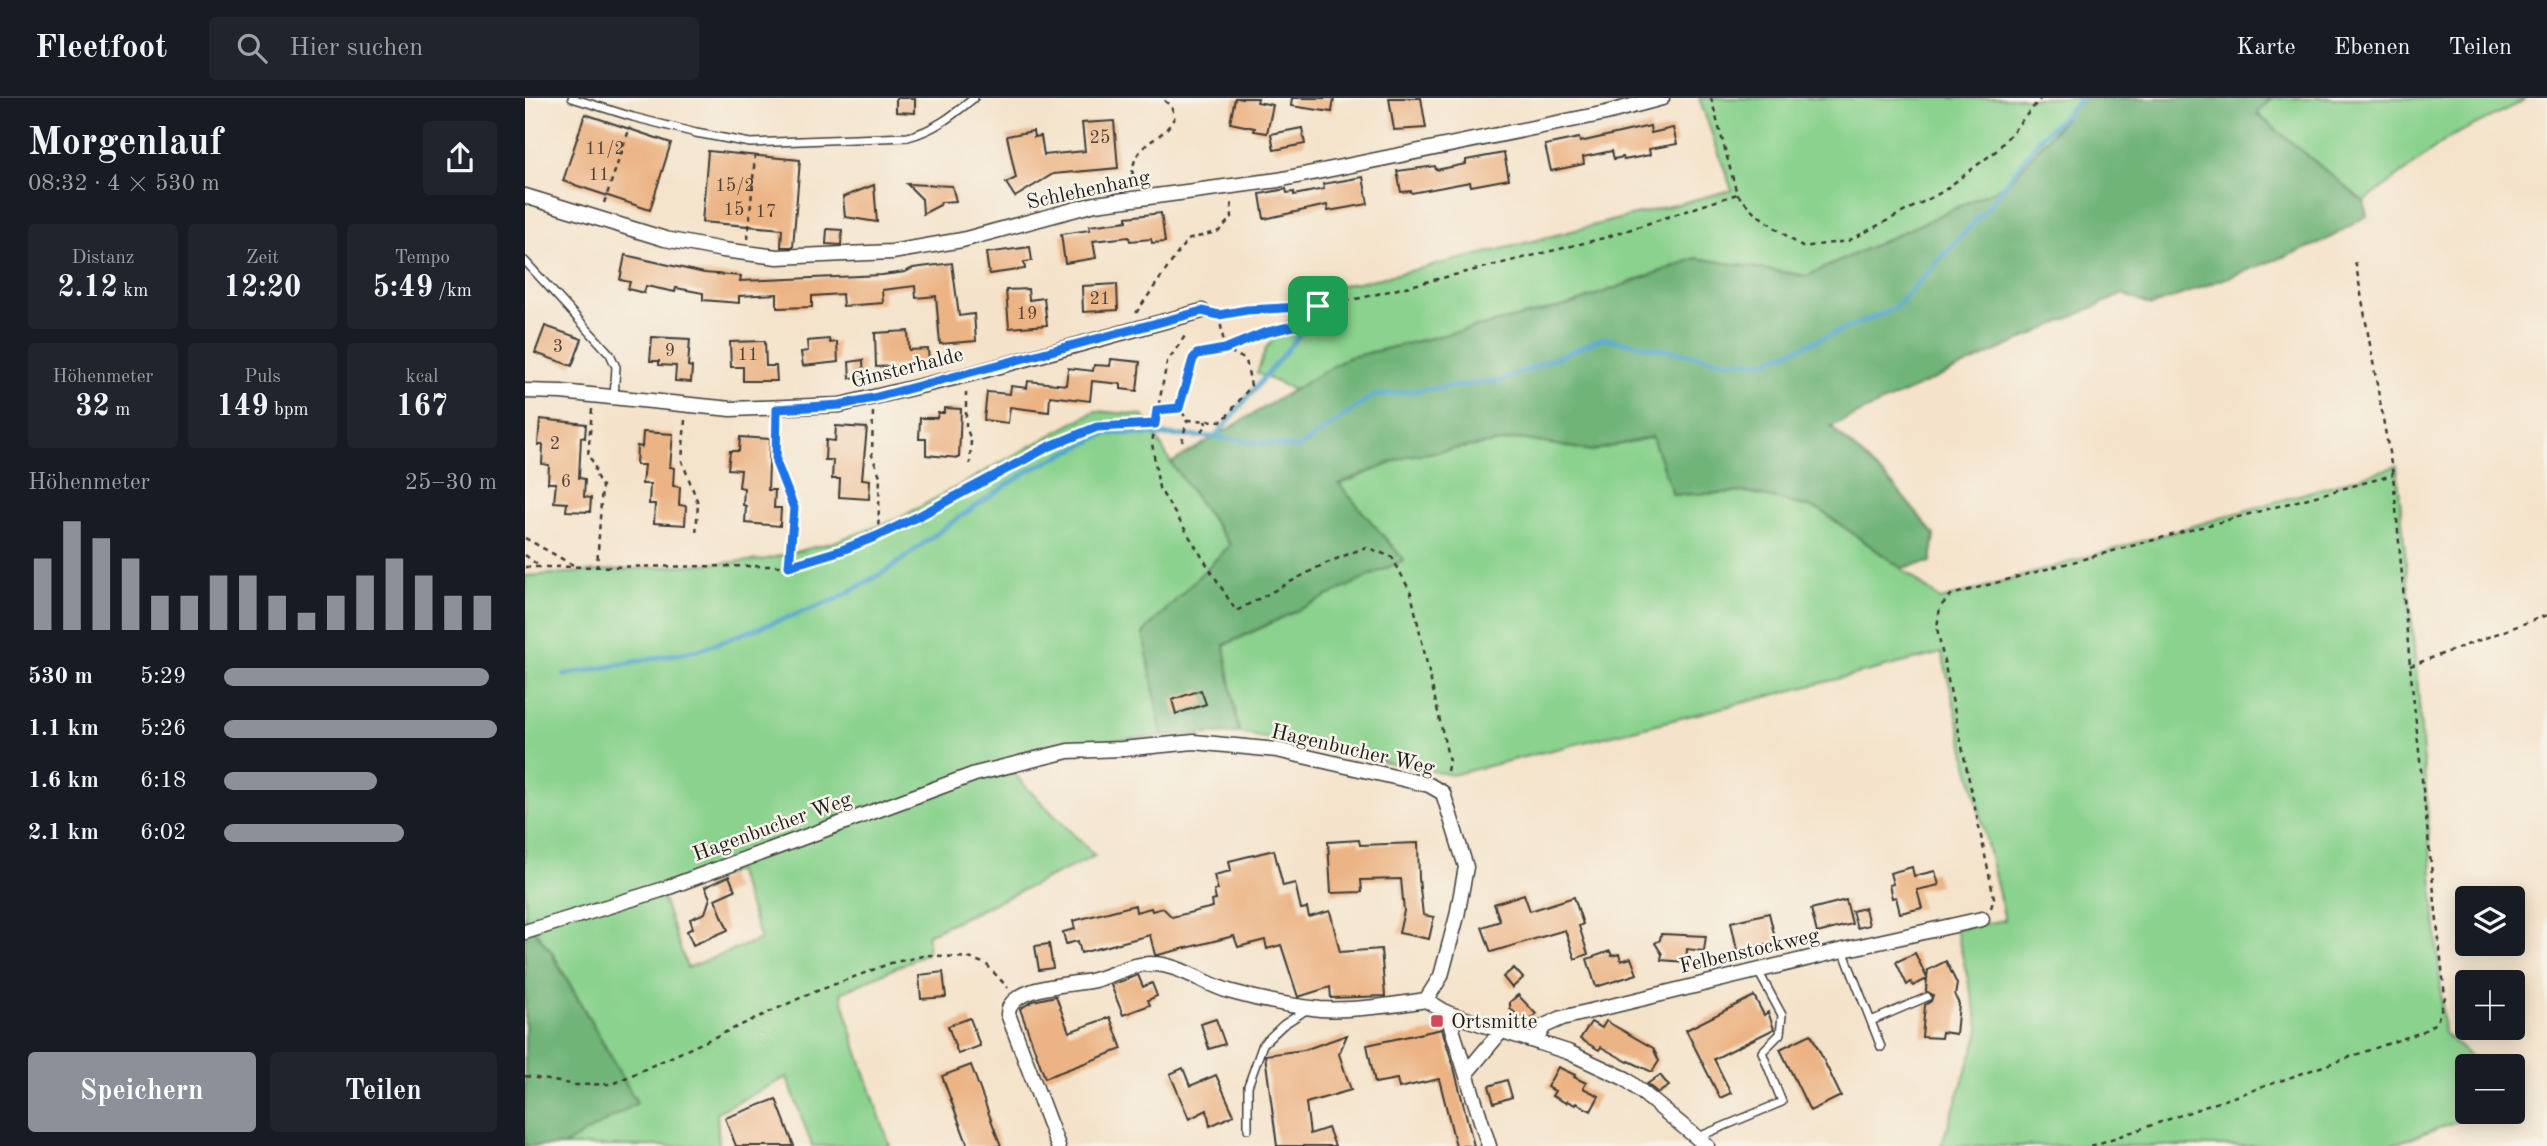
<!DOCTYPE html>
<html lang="de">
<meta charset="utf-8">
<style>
body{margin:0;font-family:"Old Standard TT",serif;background:#20242c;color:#f1f3f6;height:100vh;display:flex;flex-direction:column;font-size:26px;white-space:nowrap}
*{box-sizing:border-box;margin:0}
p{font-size:23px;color:#9ea1a6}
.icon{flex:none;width:38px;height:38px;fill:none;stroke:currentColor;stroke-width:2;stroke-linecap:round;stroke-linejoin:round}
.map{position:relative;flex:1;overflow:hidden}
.details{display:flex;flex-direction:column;background:#171b24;width:525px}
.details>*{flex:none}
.controls{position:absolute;left:1930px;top:788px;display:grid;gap:14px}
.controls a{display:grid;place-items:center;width:70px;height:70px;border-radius:7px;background:#171b24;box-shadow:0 4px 18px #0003;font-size:35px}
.pin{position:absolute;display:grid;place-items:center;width:60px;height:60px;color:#fff;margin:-30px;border-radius:14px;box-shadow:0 4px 10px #0006}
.round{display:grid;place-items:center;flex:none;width:74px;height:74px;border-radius:7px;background:#20242c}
.headline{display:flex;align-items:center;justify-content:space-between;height:119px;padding:0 28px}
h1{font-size:38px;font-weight:700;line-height:52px}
.figures{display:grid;grid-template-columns:repeat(3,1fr);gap:10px;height:119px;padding:7px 28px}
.figures div{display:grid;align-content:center;border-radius:7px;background:#20242c;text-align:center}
.figures b{font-size:30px;font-weight:700}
.figures small{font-size:19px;font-weight:400}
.figures p{font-size:19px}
.chart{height:196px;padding:14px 28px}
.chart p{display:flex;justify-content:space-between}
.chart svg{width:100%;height:126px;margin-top:7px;stroke:#8c9099;stroke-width:6}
.cta{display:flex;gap:14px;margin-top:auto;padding:14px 28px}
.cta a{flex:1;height:80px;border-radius:7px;background:#8c9099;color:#fff;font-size:28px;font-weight:700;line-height:80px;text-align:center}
.cta a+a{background:#20242c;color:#f1f3f6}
ul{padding:0 28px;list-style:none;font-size:23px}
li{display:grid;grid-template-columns:112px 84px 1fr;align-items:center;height:52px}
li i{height:18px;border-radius:9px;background:#8c9099}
header{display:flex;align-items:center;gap:42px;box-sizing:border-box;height:98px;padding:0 35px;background:#171b24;border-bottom:2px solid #363941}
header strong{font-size:33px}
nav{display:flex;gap:38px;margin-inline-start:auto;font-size:24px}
.search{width:490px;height:63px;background:#20242c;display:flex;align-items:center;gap:18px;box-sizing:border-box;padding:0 24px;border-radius:7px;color:#9ea1a6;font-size:26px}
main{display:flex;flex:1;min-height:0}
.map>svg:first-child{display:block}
</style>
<header>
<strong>Fleetfoot</strong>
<div class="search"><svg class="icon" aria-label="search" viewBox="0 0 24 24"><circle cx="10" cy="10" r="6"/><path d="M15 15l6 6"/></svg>Hier suchen</div>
<nav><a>Karte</a><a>Ebenen</a><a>Teilen</a></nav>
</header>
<main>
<section class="details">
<div class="headline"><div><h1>Morgenlauf</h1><p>08:32 · 4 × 530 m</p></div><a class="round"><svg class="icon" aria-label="share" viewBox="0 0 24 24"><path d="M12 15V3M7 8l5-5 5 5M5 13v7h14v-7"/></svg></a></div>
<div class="figures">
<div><p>Distanz</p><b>2.12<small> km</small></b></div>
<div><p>Zeit</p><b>12:20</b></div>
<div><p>Tempo</p><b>5:49<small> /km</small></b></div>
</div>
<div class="figures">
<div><p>Höhenmeter</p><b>32<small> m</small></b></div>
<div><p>Puls</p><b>149<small> bpm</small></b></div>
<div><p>kcal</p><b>167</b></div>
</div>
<div class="chart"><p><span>Höhenmeter</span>25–30 m</p>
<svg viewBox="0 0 160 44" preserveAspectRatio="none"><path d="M5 44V19M15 44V6M25 44V12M35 44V19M45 44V32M55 44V32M65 44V25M75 44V25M85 44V32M95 44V38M105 44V32M115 44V25M125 44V19M135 44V25M145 44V32M155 44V32"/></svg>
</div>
<ul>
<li><b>530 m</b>5:29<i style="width:97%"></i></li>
<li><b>1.1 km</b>5:26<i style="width:100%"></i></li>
<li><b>1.6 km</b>6:18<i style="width:56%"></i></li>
<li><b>2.1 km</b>6:02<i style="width:66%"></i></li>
</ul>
<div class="cta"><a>Speichern</a><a>Teilen</a></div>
</section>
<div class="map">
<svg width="2022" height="1048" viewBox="0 0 2022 1048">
<rect width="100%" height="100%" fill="#f7f3e8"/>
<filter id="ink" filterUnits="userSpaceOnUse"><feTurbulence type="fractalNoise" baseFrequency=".0143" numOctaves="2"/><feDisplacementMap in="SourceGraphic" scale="14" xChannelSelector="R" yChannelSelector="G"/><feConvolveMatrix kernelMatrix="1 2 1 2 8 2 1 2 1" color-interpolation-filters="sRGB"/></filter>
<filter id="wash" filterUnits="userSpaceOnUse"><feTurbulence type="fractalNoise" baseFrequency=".00686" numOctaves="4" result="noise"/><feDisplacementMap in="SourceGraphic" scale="28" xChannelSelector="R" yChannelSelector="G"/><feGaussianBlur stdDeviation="1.57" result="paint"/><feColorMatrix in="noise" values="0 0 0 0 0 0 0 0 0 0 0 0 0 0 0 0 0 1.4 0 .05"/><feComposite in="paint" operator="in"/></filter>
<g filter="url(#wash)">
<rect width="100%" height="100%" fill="#f4e3ca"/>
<path fill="#8ad28d" stroke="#537754" stroke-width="2" fill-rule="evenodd" d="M 1174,0 L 1557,0 L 1483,86 L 1282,178 L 1171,160 L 1044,207 L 822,260 L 769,292 L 732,275 L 741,250 L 790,192 L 855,180 L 961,155 L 1207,92 Z
M 1746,0 L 1999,0 L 1998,3 L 1925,39 L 1839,104 L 1731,15 Z
M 570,313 L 618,317 L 646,365 L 705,447 L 619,535 L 637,638 L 540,646 L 479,663 L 498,686 L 570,758 L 403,836 L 402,855 L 316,895 L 330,946 L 365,1048 L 287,1048 L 262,979 L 192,1014 L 194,1048 L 38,1048 L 112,1005 L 27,854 L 0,820 L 0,478 L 238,462 L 309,444 L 373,421 ZM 211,773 L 236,841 L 162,870 L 137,798 Z
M 1127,339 L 1148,397 L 1223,394 L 1295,412 L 1376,470 L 1416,502 L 1872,368 L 1893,590 L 1919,935 L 1956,968 L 1942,968 L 1942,1013 L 1961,1013 L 1863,1048 L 1416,1048 L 1455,932 L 1431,831 L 1480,822 L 1417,555 L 927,677 L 714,635 L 698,548 L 878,462 L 814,387 L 883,358 L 995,341 L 1067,353 Z"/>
<path fill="#6fb478" stroke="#46684a" stroke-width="2" d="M 1557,0 L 1746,0 L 1732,16 L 1839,104 L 1842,118 L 1796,145 L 1626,208 L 1598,196 L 1306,328 L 1369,388 L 1410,437 L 1406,464 L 1376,470 L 1295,412 L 1223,394 L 1148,397 L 1127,339 L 1067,353 L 995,341 L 883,358 L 814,386 L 879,462 L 699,547 L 714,635 L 637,638 L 618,535 L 705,447 L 646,365 L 822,260 L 1044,207 L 1172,160 L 1282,178 L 1483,86 Z
M 0,820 L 26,854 L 112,1005 L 38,1048 L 0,1048 Z"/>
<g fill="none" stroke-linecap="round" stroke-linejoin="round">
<path stroke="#50a6cc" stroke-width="5" d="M 690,339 L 774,350 L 848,298 L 976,283 L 1078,240 L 1199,263 L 1239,264 L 1369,211 L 1465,107 L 1517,38 L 1558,0
M 39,577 L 173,552 L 310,502 L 366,470 L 423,427 L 503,373 L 583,335 L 690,339 L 781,229"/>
</g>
<g id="blocks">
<path fill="#ecb484" d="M 371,0 L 390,0 L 390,15 L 371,14 Z
M 710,0 L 733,0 L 732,4 L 748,7 L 742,35 L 729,33 L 730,30 L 705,25 Z
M 767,0 L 809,0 L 807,14 L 766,8 Z
M 864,0 L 896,0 L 901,30 L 869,32 Z
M 60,16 L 146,45 L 125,112 L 38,83 Z
M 589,23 L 593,70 L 528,76 L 490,99 L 481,85 L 491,80 L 482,38 L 508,33 L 509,39 L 516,38 L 519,57 L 560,53 L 557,25 Z
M 1125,28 L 1126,35 L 1148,30 L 1152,46 L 1124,51 L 1125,57 L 1099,62 L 1098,59 L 1089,61 L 1087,53 L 1058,59 L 1059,66 L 1026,73 L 1020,47 L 1054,40 L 1055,44 Z
M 777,30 L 780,46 L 749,52 L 746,36 Z
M 183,53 L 275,62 L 268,149 L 256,149 L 257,131 L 177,124 Z
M 979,55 L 984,81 L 946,88 L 945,84 L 887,95 L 886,93 L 876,94 L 872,73 L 910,68 L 911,72 L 941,66 L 941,62 Z
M 838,79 L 843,106 L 803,113 L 802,107 L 739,121 L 735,96 L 761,91 L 762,95 L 769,94 L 769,97 L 799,91 L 798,86 Z
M 382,86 L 427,88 L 431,103 L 416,104 L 415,107 L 398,116 L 397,101 Z
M 349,87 L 352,124 L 320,119 L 318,99 Z
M 636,115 L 640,144 L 627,145 L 626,141 L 605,143 L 604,139 L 568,143 L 571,160 L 540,165 L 536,136 L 565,132 L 564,128 L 602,123 L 602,119 Z
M 302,131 L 317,132 L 316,147 L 301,146 Z
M 505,149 L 507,163 L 499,164 L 500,171 L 464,176 L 461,155 Z
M 100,157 L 179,175 L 216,178 L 215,183 L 357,177 L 380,174 L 388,170 L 427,165 L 434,218 L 449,216 L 451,243 L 415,246 L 411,198 L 391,200 L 390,188 L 357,192 L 358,205 L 318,208 L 317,196 L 287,198 L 287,209 L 252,210 L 252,196 L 214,198 L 214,205 L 178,202 L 178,195 L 151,190 L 150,194 L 121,188 L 119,195 L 103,191 L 105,184 L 95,182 Z
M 592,186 L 593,212 L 558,214 L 557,188 Z
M 503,191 L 504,202 L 519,200 L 522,227 L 484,230 L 481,192 Z
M 20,228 L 57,241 L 47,268 L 10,255 Z
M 383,233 L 384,252 L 403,251 L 404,266 L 351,269 L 350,235 Z
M 127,239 L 165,241 L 163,268 L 167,269 L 166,284 L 150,283 L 151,268 L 134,267 L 134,263 L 125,263 Z
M 304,241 L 305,245 L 312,244 L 313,264 L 278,268 L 276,254 L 283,253 L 282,243 Z
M 240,243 L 241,268 L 251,268 L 252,283 L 218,283 L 218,269 L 206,269 L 205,244 Z
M 586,261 L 615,264 L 612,293 L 596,291 L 596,286 L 567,283 L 565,303 L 525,298 L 524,314 L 485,309 L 483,325 L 459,322 L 462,294 L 485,296 L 486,288 L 502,290 L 503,283 L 541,287 L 543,270 L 568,273 L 569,267 L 585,268 Z
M 338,262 L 339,279 L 325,280 L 324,264 Z
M 419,310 L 436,311 L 434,360 L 401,357 L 401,341 L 394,341 L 395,320 L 412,320 L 413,315 L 419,315 Z
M 15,321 L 61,326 L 60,340 L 56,339 L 54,380 L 60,381 L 59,399 L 66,400 L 65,414 L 41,413 L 42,405 L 29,404 L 31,385 L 23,385 L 24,367 L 17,366 L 18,347 L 13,347 Z
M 311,328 L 342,330 L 337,381 L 345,382 L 344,401 L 314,399 L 315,381 L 307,381 L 308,362 L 300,362 L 301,342 L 310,343 Z
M 118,334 L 148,336 L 145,369 L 149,370 L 148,388 L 155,389 L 154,407 L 161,408 L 160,427 L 129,425 L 130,406 L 124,406 L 125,386 L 117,386 L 119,367 L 111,367 L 112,348 L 117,349 Z
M 215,339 L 245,341 L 243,392 L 250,392 L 249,410 L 256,410 L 255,428 L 220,425 L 221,408 L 218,407 L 219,390 L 214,389 L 216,372 L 203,371 L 205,353 L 214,353 Z
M 676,592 L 681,606 L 651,616 L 647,602 Z
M 834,742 L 835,747 L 893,745 L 894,781 L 898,817 L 909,819 L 904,841 L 874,835 L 879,813 L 876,781 L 836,782 L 837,794 L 806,795 L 803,744 Z
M 749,752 L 758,788 L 770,785 L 776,811 L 782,810 L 784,819 L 805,813 L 815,854 L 856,851 L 860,898 L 806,900 L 805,889 L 773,899 L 756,847 L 742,851 L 740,842 L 713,849 L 709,838 L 633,857 L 630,857 L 625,837 L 556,855 L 553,843 L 541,846 L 538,834 L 550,831 L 548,823 L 610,807 L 611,814 L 626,810 L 627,813 L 638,810 L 647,819 L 688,809 L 687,803 L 691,802 L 689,793 L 693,792 L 689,777 L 706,773 L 704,763 Z
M 1387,769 L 1389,778 L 1410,773 L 1414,787 L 1392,792 L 1397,810 L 1375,815 L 1371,799 L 1367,800 L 1364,787 L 1368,786 L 1365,775 Z
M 204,778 L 210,792 L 190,801 L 203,832 L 168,847 L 162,833 L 168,830 L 165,821 L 180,815 L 185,800 L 180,789 Z
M 999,796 L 1005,813 L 1049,799 L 1058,826 L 1054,828 L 1063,856 L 1050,861 L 1040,832 L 966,854 L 957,829 L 975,823 L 969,806 Z
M 1321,802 L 1327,826 L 1292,835 L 1286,811 Z
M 1340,810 L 1344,827 L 1332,830 L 1327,813 Z
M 1244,815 L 1251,844 L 1212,852 L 1206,824 Z
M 1136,836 L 1181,838 L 1179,853 L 1162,851 L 1161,864 L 1136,862 L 1137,856 L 1130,845 L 1135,842 Z
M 524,846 L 528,870 L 514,872 L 510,848 Z
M 1085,853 L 1087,858 L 1094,856 L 1096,863 L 1106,860 L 1112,876 L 1071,889 L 1062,861 Z
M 1390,855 L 1402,880 L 1403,872 L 1421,863 L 1432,886 L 1430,898 L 1434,906 L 1431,936 L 1417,934 L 1416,940 L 1397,939 L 1400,907 L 1406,903 L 1408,897 L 1401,893 L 1402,881 L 1388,888 L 1386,884 L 1382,887 L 1371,864 Z
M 989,870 L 998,880 L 987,890 L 978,879 Z
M 418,874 L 421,899 L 396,901 L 394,877 Z
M 613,877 L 618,889 L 627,885 L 632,898 L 623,902 L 625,907 L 598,917 L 586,887 Z
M 993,897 L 1011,916 L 1000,926 L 985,910 L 985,904 Z
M 531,898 L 544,934 L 585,919 L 597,951 L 520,980 L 495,911 L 508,903 Z
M 1229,898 L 1239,917 L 1243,914 L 1249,931 L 1189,961 L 1206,995 L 1195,1000 L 1161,932 Z
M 445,920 L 455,948 L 433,956 L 423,928 Z
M 691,921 L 700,946 L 684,951 L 676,926 Z
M 1081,923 L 1128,950 L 1134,963 L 1127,974 L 1104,963 L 1103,964 L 1076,949 L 1074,952 L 1055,941 L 1066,924 L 1077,930 Z
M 917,931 L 929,970 L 949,1048 L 931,1048 L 914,981 L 874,990 L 872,981 L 850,985 L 842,947 Z
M 1286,936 L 1316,998 L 1285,1013 L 1255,951 Z
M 822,937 L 814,956 L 826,992 L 781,1005 L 785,1036 L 803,1030 L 810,1048 L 752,1048 L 740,957 L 779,952 Z
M 446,967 L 468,1027 L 476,1048 L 443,1048 L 417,978 Z
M 1033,969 L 1050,977 L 1049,979 L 1061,985 L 1058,990 L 1074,998 L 1066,1013 L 1051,1005 L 1050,1007 L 1042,1003 L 1041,1005 L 1027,998 L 1030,993 L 1022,989 Z
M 658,970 L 665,988 L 691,977 L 709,1017 L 685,1028 L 682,1012 L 664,1021 L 645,976 Z
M 1135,977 L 1144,988 L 1133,995 L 1122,986 Z
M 982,982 L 987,999 L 969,1005 L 964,988 Z
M 251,1001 L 269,1048 L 211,1048 L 200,1020 Z"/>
</g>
</g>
<g filter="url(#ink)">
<use href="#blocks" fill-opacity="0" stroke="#3c3a36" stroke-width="2"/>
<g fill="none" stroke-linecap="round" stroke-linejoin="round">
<g stroke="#3c3a36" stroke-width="10">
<path id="lane" d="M 47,0 L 108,19 L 171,35 L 225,45 L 383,39 C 410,32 428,17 449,0
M 0,163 L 85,256 L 91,269 L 89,299
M 1318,852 L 1356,949
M 1346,923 L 1402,899
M 723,1031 L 723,988 L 738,946 L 758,927 L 781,912
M 1173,1039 L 1257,1004 L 1237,954 L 1255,936 L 1257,917 L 1233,873"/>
</g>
<g stroke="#3c3a36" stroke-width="17">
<path id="street" d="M 0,98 L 140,141 L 198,152 L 252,159 L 367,154 L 437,142 L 570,106 L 753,82 L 1081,15 L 1137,0
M 0,293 L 36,294 L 206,311 L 315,307 L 442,277 L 677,213
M 0,834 L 136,792 L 450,676 L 543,653 L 597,651 L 669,644 L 752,652 L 904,687 L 918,695 L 941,769 L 932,818 L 916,878 L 901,902
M 901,902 L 922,915 L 1043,954 L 1101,981 L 1182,1048
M 922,915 L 964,1048
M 1011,942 L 1019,928 L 1037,920 L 1318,852 L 1457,821
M 942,974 L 978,931
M 533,1048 L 483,916 C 484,888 545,887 565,883 C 586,879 605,865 627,866 C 655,866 680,887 707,894 C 735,902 766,908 795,911 C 824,913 872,907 901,902"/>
</g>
<path stroke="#3c3a36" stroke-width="2.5" stroke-dasharray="5 5" stroke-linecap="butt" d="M 1186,0 L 1212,96 L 1230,115 L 1277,149 L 1323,143 L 1417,94 L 1472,52 L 1516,0
M 608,87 C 603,40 636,49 650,18 L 646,8 L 636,0
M 79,105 L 105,29
M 223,141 L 230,57
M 611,215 L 662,142 L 694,133 L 707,119 L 706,103
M 692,217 L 722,212 L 793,208 L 836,200 L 1079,140 L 1212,96
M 694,217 L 700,251 L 721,262 L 726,288 L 698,323 L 662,322 L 654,309 L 668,261 L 672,256 L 700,251 L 739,235 L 785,224 L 793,208
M 441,294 L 441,329 L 446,342 L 445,366
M 67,311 L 63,358 L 70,366 L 70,376 L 77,388 L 72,469
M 633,312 L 654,309
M 348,314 L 347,357 L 355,378 L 353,437
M 160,322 L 157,363 L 173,405 L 171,438
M 251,325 L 251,364 L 269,410 L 264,468
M 630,327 L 627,345 L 634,390 L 711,513 L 799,466 L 841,449 L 867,459 L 886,495 L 924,663 L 921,678
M 676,333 L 682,328 L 680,323
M 657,344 L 662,322
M 0,440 L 48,467
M 0,457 L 14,468
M 0,469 L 264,468 L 317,452 L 353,437 L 395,418 L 523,349 L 572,329 L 630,326 L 642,264 L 662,235
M 1885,568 L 2022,517
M 1466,810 L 1469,800 L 1412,530 L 1415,509 L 1426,497 L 1868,377
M 0,978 L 51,987 L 87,986 L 284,896 L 366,865 L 403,857 L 444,860 L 461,866 L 483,890
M 1566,1048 L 1897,934 L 1912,924 L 1920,899 L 1885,568 L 1868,377 L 1830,162"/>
<use href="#lane" stroke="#fff" stroke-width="7"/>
<use href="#street" stroke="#fff" stroke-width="14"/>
</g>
</g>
<g fill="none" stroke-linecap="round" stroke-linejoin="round" filter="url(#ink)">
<g stroke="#fff" stroke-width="14">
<path id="route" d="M 793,208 L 785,224 L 739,235 L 700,251 L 672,256 L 668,261 L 654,310 L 632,312 L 630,326 L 572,329 L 523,349 L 394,418 L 352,438 L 317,452 L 264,468 L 269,410 L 251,364 L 252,311 L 315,307 L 348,300 L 677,213 L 694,217 L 722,212 Z"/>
</g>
<use href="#route" stroke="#1a73e8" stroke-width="9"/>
</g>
<rect fill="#d1495b" stroke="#f7f3e8" stroke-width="2.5" x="905" y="916" width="14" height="14" rx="3.5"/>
<g text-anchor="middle" stroke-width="5" stroke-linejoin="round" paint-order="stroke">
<g font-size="18" fill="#504236">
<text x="575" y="45">25</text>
<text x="80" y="56">11/2</text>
<text x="74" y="82">11</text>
<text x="210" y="93">15/2</text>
<text x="209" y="117">15</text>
<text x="241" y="119">17</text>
<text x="575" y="206">21</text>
<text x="502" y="221">19</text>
<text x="33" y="254">3</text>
<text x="145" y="258">9</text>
<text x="223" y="262">11</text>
<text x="30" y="351">2</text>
<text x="41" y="389">6</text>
</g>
<g font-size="21" fill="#1c1c1c" stroke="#f7f3e8">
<text transform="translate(563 91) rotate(-12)" y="7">Schlehenhang</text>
<text transform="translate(382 269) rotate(-14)" y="7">Ginsterhalde</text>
<text transform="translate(828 651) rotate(13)" y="7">Hagenbucher Weg</text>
<text transform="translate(247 728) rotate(-20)" y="7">Hagenbucher Weg</text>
<text transform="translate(1224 852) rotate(-13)" y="7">Felbenstockweg</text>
</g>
<g font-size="21" fill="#1c1c1c" stroke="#f7f3e8" text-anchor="start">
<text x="926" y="930">Ortsmitte</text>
</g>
</g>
</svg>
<div class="controls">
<a><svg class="icon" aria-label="layers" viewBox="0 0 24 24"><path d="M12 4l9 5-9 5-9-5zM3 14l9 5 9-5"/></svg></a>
<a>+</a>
<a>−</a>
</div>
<div class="pin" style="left:793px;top:208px;background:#1e9e55"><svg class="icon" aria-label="arrive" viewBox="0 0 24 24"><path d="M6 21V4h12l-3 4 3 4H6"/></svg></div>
</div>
</main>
